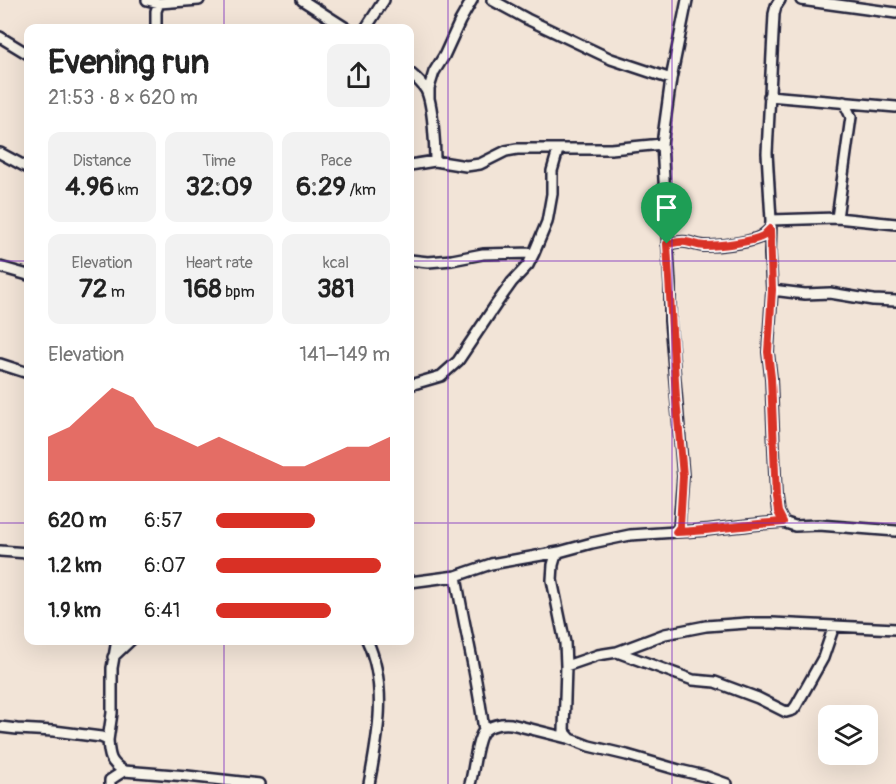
<!DOCTYPE html>
<meta charset="utf-8">
<style>
body{margin:0;font-family:Pangolin,sans-serif;background:#f2f2f2;color:#222;height:100vh;display:flex;flex-direction:column;font-size:22px;white-space:nowrap}
*{box-sizing:border-box;margin:0}
p{font-size:20px;color:#767676}
.icon{flex:none;width:33px;height:33px;fill:none;stroke:currentColor;stroke-width:2;stroke-linecap:round;stroke-linejoin:round}
.map{position:relative;flex:1;overflow:hidden}
.panel{position:absolute;left:24px;top:24px;width:390px;height:621px;display:flex;flex-direction:column;background:#fff;border-radius:12px;box-shadow:0 6px 24px #0002}
.panel>*{flex:none}
.fabs{position:absolute;left:818px;top:705px;display:grid;gap:12px}
.fabs a{display:grid;place-items:center;width:60px;height:60px;border-radius:12px;background:#fff;box-shadow:0 6px 24px #0002;font-size:30px}
.pin{position:absolute;display:grid;place-items:center;width:51px;height:51px;color:#fff;margin:-62px -26px;border-radius:50% 50% 50% 0;rotate:-45deg;box-shadow:0 0 6px #0007}
.pin .icon{rotate:45deg}
.round{display:grid;place-items:center;flex:none;width:63px;height:63px;border-radius:12px;background:#f2f2f2}
.headline{display:flex;align-items:center;justify-content:space-between;height:102px;padding:0 24px}
h1{font-size:33px;font-weight:700;line-height:45px}
.figures{display:grid;grid-template-columns:repeat(3,1fr);gap:9px;height:102px;padding:6px 24px}
.figures div{display:grid;align-content:center;border-radius:12px;background:#f2f2f2;text-align:center}
.figures b{font-size:26px;font-weight:700}
.figures small{font-size:16px;font-weight:400}
.figures p{font-size:16px}
.chart{height:168px;padding:12px 24px}
.chart p{display:flex;justify-content:space-between}
.chart svg{width:100%;height:108px;margin-top:6px;fill:#d93025;opacity:.7}
ul{padding:0 24px;list-style:none;font-size:20px}
li{display:grid;grid-template-columns:96px 72px 1fr;align-items:center;height:45px}
li i{height:15px;border-radius:8px;background:#d93025}
.map>svg:first-child{display:block}
</style>
<div class="map">
<svg width="896" height="784" viewBox="0 0 896 784">
<rect width="100%" height="100%" fill="#f2e4d7"/>
<filter id="ink" filterUnits="userSpaceOnUse"><feTurbulence type="fractalNoise" baseFrequency=".0167" numOctaves="2"/><feDisplacementMap in="SourceGraphic" scale="12" xChannelSelector="R" yChannelSelector="G"/><feConvolveMatrix kernelMatrix="1 2 1 2 8 2 1 2 1" color-interpolation-filters="sRGB"/></filter>
<g filter="url(#ink)">
<g fill="none" stroke-linecap="round" stroke-linejoin="round">
<g stroke="#22223b" stroke-width="14">
<path id="minor" d="M 147,0 L 159,3 L 199,0
M 302,0 L 346,28
M 492,0 L 527,19 L 611,59 L 671,79
M 687,0 L 671,79 L 662,144 L 670,285 L 670,321 L 683,476 L 679,527 L 676,532 L 630,535 L 592,543 L 559,552 L 555,558 L 553,565 L 552,580 L 565,643 L 566,666 L 564,731 L 571,739 L 589,746 L 627,755 L 679,770 L 705,776 L 727,784
M 780,0 L 776,6 L 774,14 L 767,153 L 771,220 L 770,254 L 772,290 L 768,352 L 771,378 L 776,498 L 778,512 L 783,522 L 795,526 L 819,525 L 896,531
M 801,0 L 896,13
M 156,28 L 156,11 L 159,3
M 366,28 L 384,0
M 0,37 L 28,54
M 410,73 C 416,78 422,83 426,90 C 433,104 435,145 435,161
M 769,96 L 896,107
M 429,98 L 429,88 L 434,72 L 444,56 L 460,21 L 472,0
M 0,153 L 28,168
M 410,165 L 435,161 L 466,166 L 480,164 L 506,151 L 517,149 L 611,149 L 662,144
M 837,218 L 851,117 L 844,102
M 771,220 L 837,218 L 896,224
M 667,244 C 673,243 680,241 686,242 C 693,243 698,246 705,246 C 719,246 746,243 758,238 C 763,236 766,233 770,229
M 410,260 L 428,262 L 452,260 L 483,254 L 534,253
M 0,267 L 28,275
M 772,290 L 805,294 L 830,293 L 873,300 L 896,301
M 0,364 L 28,373
M 410,385 L 441,376 L 458,361 L 497,303 L 512,282 L 528,265 L 534,253 L 547,222 L 552,194 L 552,171 L 558,150
M 676,532 C 712,531 747,524 783,522
M 0,551 L 28,553
M 456,576 C 464,628 478,679 484,731
M 410,582 L 456,576 L 491,564 L 559,552
M 367,640 C 388,686 378,737 369,784
M 617,652 L 693,680 L 715,682 L 758,698 L 786,712 L 793,710 L 796,706 L 823,658 L 834,626
M 113,657 L 131,640
M 566,666 L 598,655 L 617,652 L 665,634 L 706,626 L 747,623 L 772,623 L 896,629
M 0,727 L 17,729 L 54,731 L 101,737 L 108,740 C 109,756 110,763 124,771
M 108,740 L 112,713 L 112,668 L 117,640
M 110,784 L 110,780 L 116,776 L 124,771 L 187,776 L 259,784
M 470,784 C 474,771 476,741 483,732 C 490,725 502,723 511,724 L 571,739"/>
</g>
<use href="#minor" stroke="#f7f3e8" stroke-width="9"/>
</g>
</g>
<g fill="none" stroke-linecap="round" stroke-linejoin="round" filter="url(#ink)">
<g stroke="#fff" stroke-width="12">
<path id="route" d="M 770,229 L 772,290 L 768,352 L 771,378 L 776,498 L 778,512 L 783,522 C 747,524 712,531 676,532 L 680,527 L 683,476 L 676,398 L 667,244 C 673,243 680,241 686,242 C 693,243 698,246 705,246 C 718,246 752,242 763,236 C 764,235 769,230 770,229 Z"/>
</g>
<use href="#route" stroke="#d93025" stroke-width="8"/>
</g>
<path fill="none" stroke="#7b2cbf" stroke-width="1.5" stroke-opacity="0.55" d="M 224,0 L 224,28M 448,0 L 448,784M 672,0 L 672,784M 0,261 L 28,261M 410,261 L 896,261M 0,523 L 28,523M 410,523 L 896,523M 224,640 L 224,784"/>
</svg>
<div class="fabs">
<a><svg class="icon" aria-label="layers" viewBox="0 0 24 24"><path d="M12 4l9 5-9 5-9-5zM3 14l9 5 9-5"/></svg></a>
</div>
<div class="pin" style="left:667px;top:244px;background:#1e9e55"><svg class="icon" aria-label="arrive" viewBox="0 0 24 24"><path d="M6 21V4h12l-3 4 3 4H6"/></svg></div>
<section class="panel">
<div class="headline"><div><h1>Evening run</h1><p>21:53 · 8 × 620 m</p></div><a class="round"><svg class="icon" aria-label="share" viewBox="0 0 24 24"><path d="M12 15V3M7 8l5-5 5 5M5 13v7h14v-7"/></svg></a></div>
<div class="figures">
<div><p>Distance</p><b>4.96<small> km</small></b></div>
<div><p>Time</p><b>32:09</b></div>
<div><p>Pace</p><b>6:29<small> /km</small></b></div>
</div>
<div class="figures">
<div><p>Elevation</p><b>72<small> m</small></b></div>
<div><p>Heart rate</p><b>168<small> bpm</small></b></div>
<div><p>kcal</p><b>381</b></div>
</div>
<div class="chart"><p><span>Elevation</span>141–149 m</p>
<svg viewBox="0 0 160 44" preserveAspectRatio="none"><path d="M0 44V26L10 22L20 14L30 6L40 10L50 22L60 26L70 30L80 26L90 30L100 34L110 38L120 38L130 34L140 30L150 30L160 26V44z"/></svg>
</div>
<ul>
<li><b>620 m</b>6:57<i style="width:57%"></i></li>
<li><b>1.2 km</b>6:07<i style="width:95%"></i></li>
<li><b>1.9 km</b>6:41<i style="width:66%"></i></li>
</ul>
</section>
</div>
